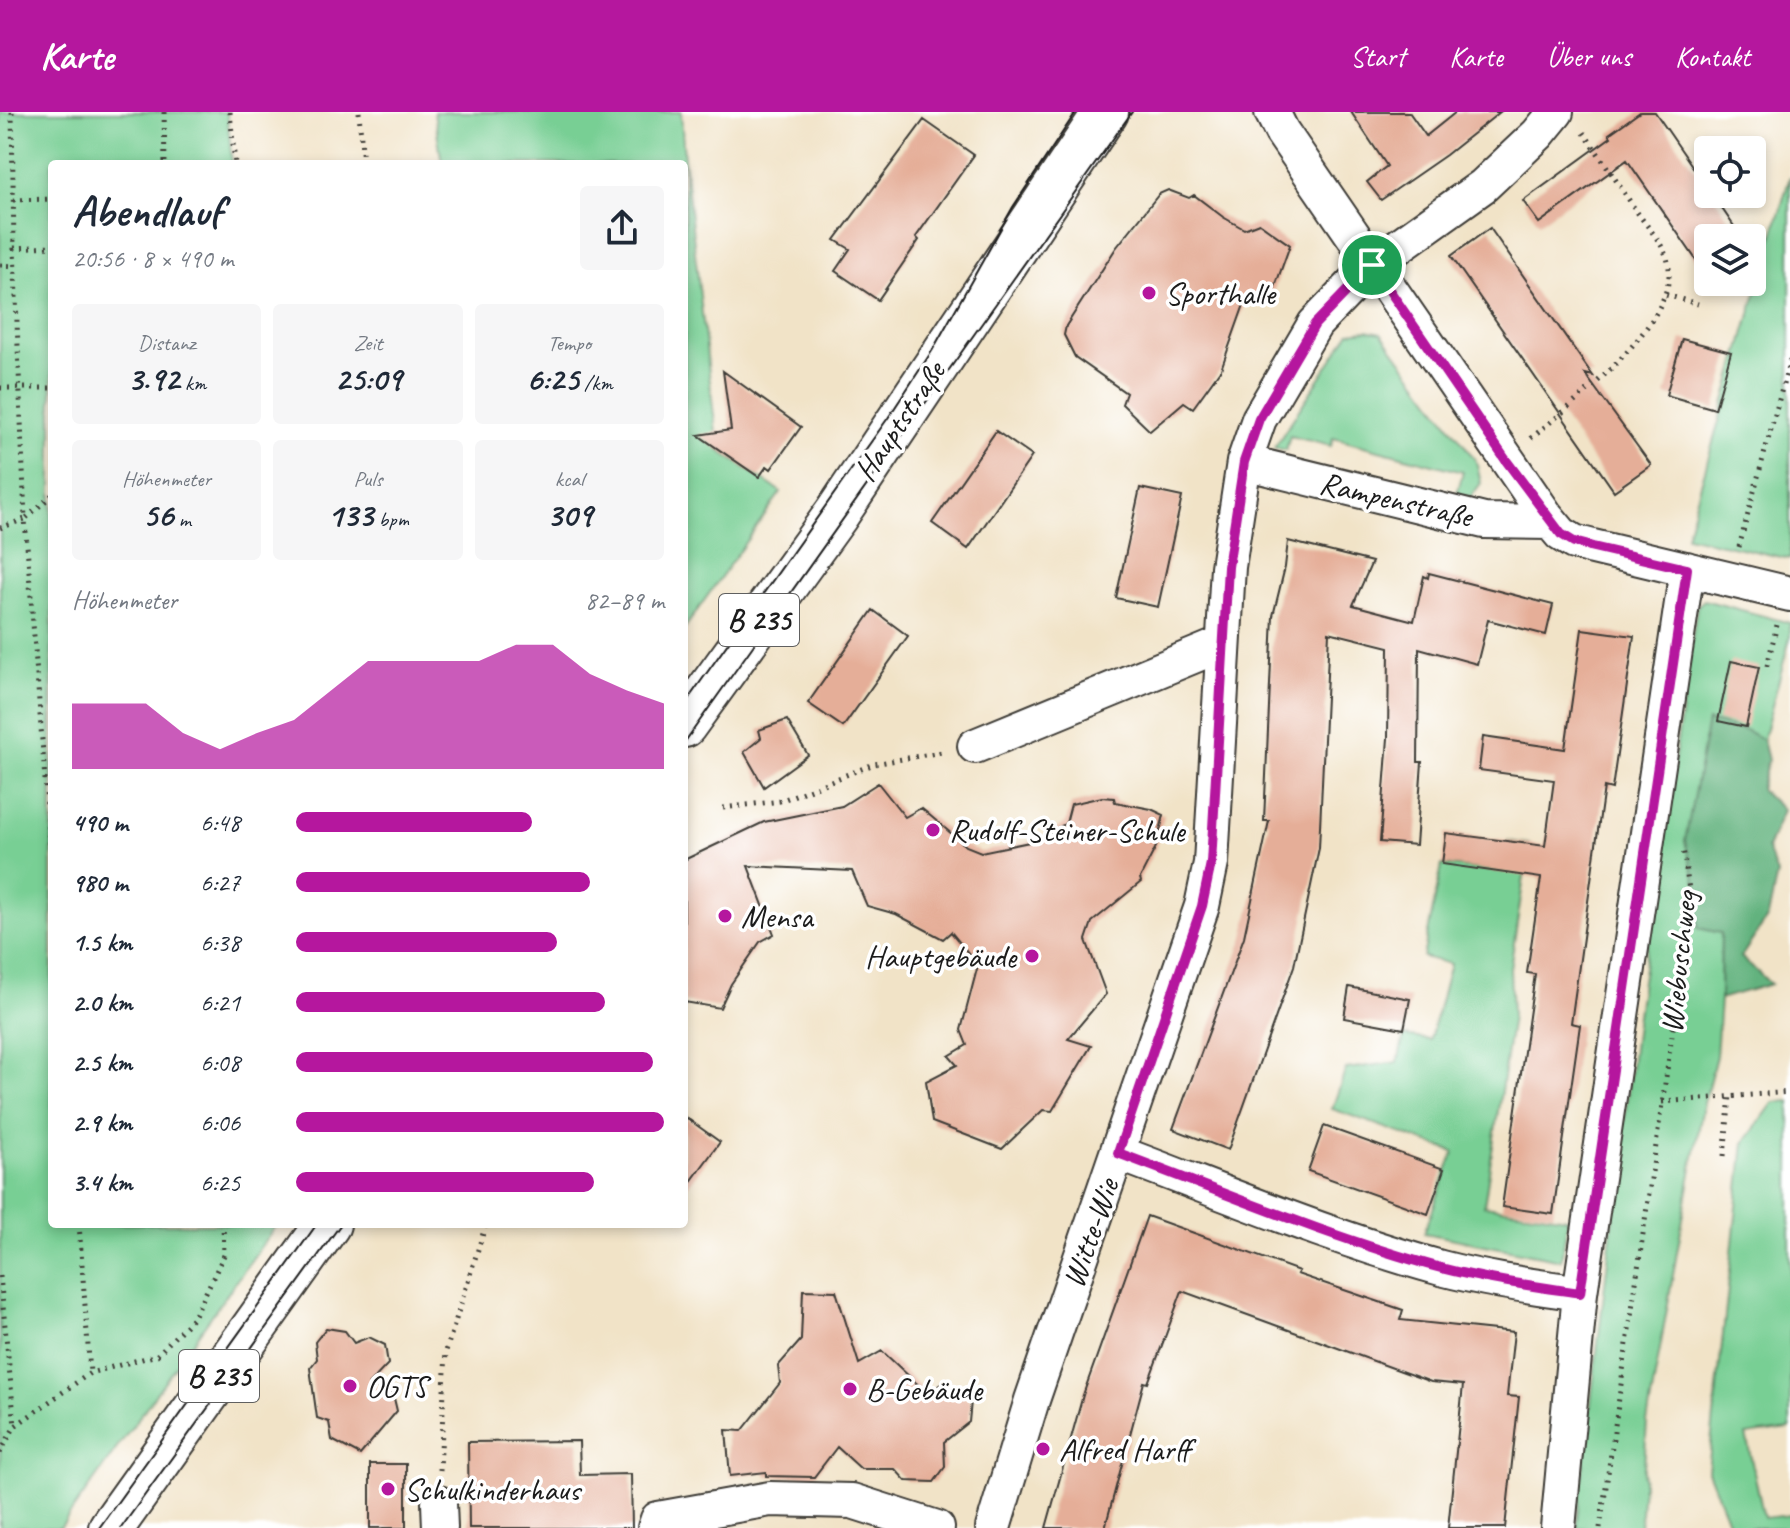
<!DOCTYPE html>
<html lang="de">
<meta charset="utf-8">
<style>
body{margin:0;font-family:Caveat,sans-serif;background:#f6f6f7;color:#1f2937;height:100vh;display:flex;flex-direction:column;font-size:30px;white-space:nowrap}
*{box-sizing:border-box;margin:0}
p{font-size:26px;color:#747a83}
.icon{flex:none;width:44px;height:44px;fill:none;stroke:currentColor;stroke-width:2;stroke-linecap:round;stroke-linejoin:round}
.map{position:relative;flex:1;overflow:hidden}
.details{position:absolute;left:48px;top:48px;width:640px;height:1068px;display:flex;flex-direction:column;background:#fff;border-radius:8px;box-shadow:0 4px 12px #0003}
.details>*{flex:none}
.tools{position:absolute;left:1694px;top:24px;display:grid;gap:16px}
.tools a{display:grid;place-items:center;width:72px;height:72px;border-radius:8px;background:#fff;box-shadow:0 4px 12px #0003;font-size:40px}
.pin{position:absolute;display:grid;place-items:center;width:68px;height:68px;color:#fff;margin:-34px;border:4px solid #fff;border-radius:50%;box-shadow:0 2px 8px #0007}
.round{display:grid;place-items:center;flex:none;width:84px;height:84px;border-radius:8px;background:#f6f6f7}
.summary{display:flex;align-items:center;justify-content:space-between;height:136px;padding:0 24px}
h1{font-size:44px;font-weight:800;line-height:60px}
.metrics{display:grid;grid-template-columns:repeat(3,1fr);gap:12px;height:136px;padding:8px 24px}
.metrics div{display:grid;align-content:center;border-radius:8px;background:#f6f6f7;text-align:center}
.metrics b{font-size:34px;font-weight:800}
.metrics small{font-size:22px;font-weight:400}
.metrics p{font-size:22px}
.chart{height:224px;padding:16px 24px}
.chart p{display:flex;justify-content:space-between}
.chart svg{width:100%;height:144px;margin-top:8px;fill:#b5179e;opacity:.7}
ul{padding:0 24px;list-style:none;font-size:26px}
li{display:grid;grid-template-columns:128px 96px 1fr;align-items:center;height:60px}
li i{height:20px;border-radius:10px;background:#b5179e}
header{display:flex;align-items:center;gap:48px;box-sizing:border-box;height:112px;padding:0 40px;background:#b5179e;color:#fff}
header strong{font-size:38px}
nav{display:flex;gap:44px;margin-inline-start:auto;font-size:28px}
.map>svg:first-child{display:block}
</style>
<header>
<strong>Karte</strong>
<nav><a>Start</a><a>Karte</a><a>Über uns</a><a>Kontakt</a></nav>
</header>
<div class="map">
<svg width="1790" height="1416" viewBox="0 0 1790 1416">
<rect width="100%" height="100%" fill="#fff"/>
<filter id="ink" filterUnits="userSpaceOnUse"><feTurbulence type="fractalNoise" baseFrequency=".0125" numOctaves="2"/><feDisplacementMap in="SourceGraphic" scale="16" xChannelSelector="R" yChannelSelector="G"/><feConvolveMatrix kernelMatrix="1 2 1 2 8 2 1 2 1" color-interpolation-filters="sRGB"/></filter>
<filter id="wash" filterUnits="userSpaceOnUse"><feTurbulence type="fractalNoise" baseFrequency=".006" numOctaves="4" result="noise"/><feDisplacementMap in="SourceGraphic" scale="32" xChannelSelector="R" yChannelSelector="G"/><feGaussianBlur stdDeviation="1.8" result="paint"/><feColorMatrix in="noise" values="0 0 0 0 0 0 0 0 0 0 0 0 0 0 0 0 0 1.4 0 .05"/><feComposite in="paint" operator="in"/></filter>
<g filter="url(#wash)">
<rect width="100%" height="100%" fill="#f1e3c7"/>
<path fill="#78cf94" stroke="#4a7658" stroke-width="2" d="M 0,0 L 227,0 L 232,52 L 52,52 L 52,1112 L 277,1112 L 60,1416 L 0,1416 Z
M 434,0 L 681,0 L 684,47 L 718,338 L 781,380 L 684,517 L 684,52 L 442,52 Z
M 1790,64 L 1790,447 L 1686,424 Z
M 1367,218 L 1381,221 L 1476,349 L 1481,371 L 1471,385 L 1457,382 L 1463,360 L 1333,326 L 1331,334 L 1290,324 L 1286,338 L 1274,336 L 1350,220 Z
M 1704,488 L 1790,511 L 1790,526 L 1763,628 L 1747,619 L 1685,729 L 1698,777 L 1698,816 L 1721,821 L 1720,887 L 1716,944 L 1702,999 L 1647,1310 L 1640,1416 L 1576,1416 L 1637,903 L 1697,494 Z
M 1508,729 L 1529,732 L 1510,857 L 1512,904 L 1484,1094 L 1568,1106 L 1561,1148 L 1424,1121 L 1454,1040 L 1332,997 L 1346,957 L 1398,950 L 1404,924 L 1430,928 L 1450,852 L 1423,845 L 1442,753 L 1503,760 Z
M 1790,989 L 1790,1317 L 1746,1323 L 1764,1406 L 1790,1403 L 1790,1416 L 1727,1416 L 1728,1409 L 1708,1359 L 1744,1031 L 1774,990 Z"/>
<path fill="#62b27e" stroke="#3f674d" stroke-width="2" d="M 1708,609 L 1747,619 L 1763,628 L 1768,648 L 1760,677 L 1783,698 L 1767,737 L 1777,762 L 1768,805 L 1741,845 L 1771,872 L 1720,887 L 1721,821 L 1698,816 L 1698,777 L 1685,729 Z"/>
<g id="blocks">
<path fill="#e5ae98" d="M 1351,0 L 1409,0 L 1426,24 L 1456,0 L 1500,0 L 1446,43 L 1381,88 L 1367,70 L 1387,54 Z
M 1640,0 L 1655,0 L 1708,77 L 1708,82 L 1712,82 L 1742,126 L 1708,126 L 1708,165 L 1627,48 L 1539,111 L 1523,89 L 1611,25 L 1609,22 Z
M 924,8 L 974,43 L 916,125 L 919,128 L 878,188 L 835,159 L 850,137 L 835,128 Z
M 1168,78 L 1189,86 L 1194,83 L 1223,105 L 1244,117 L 1259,111 L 1290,133 L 1270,189 L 1246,187 L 1221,257 L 1193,296 L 1184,290 L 1150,319 L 1122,292 L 1126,281 L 1075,245 L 1064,223 L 1066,214 L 1116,136 L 1159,82 Z
M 1490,116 L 1593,264 L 1585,262 L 1651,353 L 1614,379 L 1451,144 Z
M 1682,227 L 1731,240 L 1715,297 L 1666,283 Z
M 723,259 L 801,315 L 771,357 L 767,354 L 759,365 L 698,323 L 731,318 Z
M 996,319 L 1032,344 L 968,437 L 932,411 Z
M 1140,376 L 1182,385 L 1158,495 L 1116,486 Z
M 1288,429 L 1372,450 L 1353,493 L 1414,509 L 1424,464 L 1428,466 L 1429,461 L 1553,493 L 1546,523 L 1488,508 L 1477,552 L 1419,536 L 1418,650 L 1422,650 L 1416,733 L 1380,730 L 1388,626 L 1389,535 L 1329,520 L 1319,736 L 1294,854 L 1228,1038 L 1173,1017 L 1244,825 L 1269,709 L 1264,709 L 1273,504 L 1285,455 Z
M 873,498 L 908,524 L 843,615 L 808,591 Z
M 1582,517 L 1634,524 L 1612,677 L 1604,675 L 1571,911 L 1580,913 L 1553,1102 L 1502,1095 L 1535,862 L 1527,861 L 1541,766 L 1442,752 L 1446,721 L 1545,734 L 1554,668 L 1479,658 L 1483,625 L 1565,637 Z
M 1731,549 L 1759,555 L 1746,615 L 1718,609 Z
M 787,608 L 808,643 L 764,675 L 744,640 L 761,626 L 759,618 Z
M 878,671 L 905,705 L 921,696 L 966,734 L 981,740 L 1039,728 L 1066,711 L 1071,692 L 1102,685 L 1114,686 L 1115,690 L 1151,697 L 1164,703 L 1156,735 L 1140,766 L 1141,770 L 1092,810 L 1086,828 L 1106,882 L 1068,927 L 1091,934 L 1052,999 L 1043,998 L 1002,1037 L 932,1010 L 926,969 L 957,953 L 949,944 L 967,933 L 961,918 L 978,853 L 951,820 L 943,827 L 896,802 L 867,794 L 852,759 L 748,754 L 774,822 L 760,830 L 731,872 L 720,896 L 684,890 L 684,748 L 764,710 L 842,694 Z
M 1349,875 L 1410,887 L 1404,917 L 1344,906 Z
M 684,1004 L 720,1030 L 684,1079 Z
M 1324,1014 L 1444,1057 L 1428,1102 L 1308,1059 Z
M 1147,1104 L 1299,1159 L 1297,1162 L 1403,1198 L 1400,1208 L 1514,1220 L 1507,1284 L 1519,1285 L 1505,1416 L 1448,1416 L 1463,1273 L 1431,1270 L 1182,1179 L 1148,1271 L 1144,1270 L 1105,1416 L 1046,1416 L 1083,1283 Z
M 803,1178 L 836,1179 L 859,1252 L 882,1239 L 927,1281 L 944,1271 L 971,1289 L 969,1310 L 944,1330 L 945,1355 L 934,1370 L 906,1369 L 895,1357 L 861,1357 L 837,1335 L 814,1365 L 766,1364 L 766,1360 L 730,1364 L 726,1318 L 742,1319 L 780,1271 L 778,1254 L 801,1228 Z
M 326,1216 L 345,1219 L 354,1231 L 369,1225 L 385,1233 L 388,1252 L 369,1272 L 393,1282 L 397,1299 L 360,1343 L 332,1328 L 329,1310 L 317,1306 L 310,1256 L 317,1247 L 315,1230 Z
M 579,1329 L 580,1363 L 631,1362 L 632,1416 L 469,1416 L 468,1330 Z
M 370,1352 L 406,1352 L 406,1416 L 370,1416 Z"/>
</g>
</g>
<g filter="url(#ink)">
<use href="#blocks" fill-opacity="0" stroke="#3c3a36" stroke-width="2"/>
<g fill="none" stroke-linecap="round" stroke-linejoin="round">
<g stroke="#3c3a36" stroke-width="38">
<path id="minor" d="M 1272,0 L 1282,20 L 1546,404 L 1561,422 L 1574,430 L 1593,435 L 1790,482
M 1244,350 L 1484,409 L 1551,410
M 975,634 L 1222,532
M 1118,1041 C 1225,1081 1331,1126 1441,1156 C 1487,1168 1533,1174 1580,1181
M 439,1391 L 440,1416
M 655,1416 L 658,1407 L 770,1387 L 852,1389 L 937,1416
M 993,1416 L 1032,1288 L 1202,794 L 1211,751 L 1228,455 L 1244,350 L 1259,307 L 1315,212 L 1372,153 L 1483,74 L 1538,22 L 1556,0
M 1558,1416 L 1580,1181 L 1687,457"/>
</g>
<g stroke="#3c3a36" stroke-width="48">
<path id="major" d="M 684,613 L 836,403 L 1106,0
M 111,1416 L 328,1112"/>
</g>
<path stroke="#3c3a36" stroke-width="5" stroke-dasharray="2 6" stroke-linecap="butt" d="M 164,0 L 165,52
M 230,0 L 235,52
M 359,0 L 363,52
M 13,88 L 52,87
M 14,136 L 52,134
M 0,153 L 16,154
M 1666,183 L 1698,192
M 0,276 L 52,276
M 1531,326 C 1571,293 1693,201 1665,141 C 1659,127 1646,113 1637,100 C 1619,73 1601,45 1582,18
M 52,383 L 25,407 L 52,759
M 0,416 L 25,407 L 14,136 L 12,0
M 1739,435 L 1790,247
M 1767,554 L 1777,513
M 723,696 L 780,689 L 874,652 L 942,640
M 1662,990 L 1790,980
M 1724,1044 L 1730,984
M 79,1112 L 90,1261
M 0,1164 L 15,1314
M 0,1341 L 15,1314 L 90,1261 L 157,1243 L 194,1205 L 224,1143 L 223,1112
M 440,1358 L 446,1239 L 486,1112
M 1600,1416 L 1686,828 L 1689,778 L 1683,736"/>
<use href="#minor" stroke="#fff" stroke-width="34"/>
<use href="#major" stroke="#fff" stroke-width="44"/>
<path stroke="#1c1c1c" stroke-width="2" d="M 684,593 L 888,306 L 932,239 L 1013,95 L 1076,0
M 684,631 L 1132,0
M 99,1416 L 317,1112
M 121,1416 L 341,1112"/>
</g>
</g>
<g fill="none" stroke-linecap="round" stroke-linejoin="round" filter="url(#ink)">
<g stroke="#fff" stroke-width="16">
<path id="route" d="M 1372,153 L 1505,347 L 1561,422 L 1574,430 L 1593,435 L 1687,457 L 1580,1181 C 1533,1174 1487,1168 1441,1156 C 1331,1126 1225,1081 1118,1041 L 1202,794 L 1211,751 L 1228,455 L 1244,350 L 1259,307 L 1315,212 Z"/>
</g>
<use href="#route" stroke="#b5179e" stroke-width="10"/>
</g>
<g fill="#b5179e" stroke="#fff" stroke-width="3">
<circle cx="1149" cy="181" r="8"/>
<circle cx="933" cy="718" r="8"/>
<circle cx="725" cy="804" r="8"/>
<circle cx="1032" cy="844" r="8"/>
<circle cx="350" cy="1274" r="8"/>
<circle cx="850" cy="1277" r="8"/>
<circle cx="1043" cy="1337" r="8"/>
<circle cx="388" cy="1377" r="8"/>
</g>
<g text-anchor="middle" stroke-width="7" stroke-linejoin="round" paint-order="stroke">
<g fill="#fff" stroke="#606060" stroke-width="2">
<rect x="719" y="482" width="80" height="52" rx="6"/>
<rect x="179" y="1238" width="80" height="52" rx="6"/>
</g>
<g font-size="30" font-weight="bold" fill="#1c1c1c">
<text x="759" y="518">B 235</text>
<text x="219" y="1274">B 235</text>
</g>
<g font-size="32" fill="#1c1c1c" stroke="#fff" text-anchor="start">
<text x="1165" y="192">Sporthalle</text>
<text x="949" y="729">Rudolf-Steiner-Schule</text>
<text x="741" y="815">Mensa</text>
<text x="1016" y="855" text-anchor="end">Hauptgebäude</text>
<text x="366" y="1285">OGTS</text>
<text x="866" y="1288">B-Gebäude</text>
<text x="1059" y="1348">Alfred Harff</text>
<text x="404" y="1388">Schulkinderhaus</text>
</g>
<g font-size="32" fill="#1c1c1c" stroke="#fff">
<text transform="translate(899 309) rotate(-56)" y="11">Hauptstraße</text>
<text transform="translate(1396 387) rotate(13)" y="11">Rampenstraße</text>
<text transform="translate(1678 850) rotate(-84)" y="11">Wiebuschweg</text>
<text transform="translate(1090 1121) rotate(-71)" y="11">Witte-Wie</text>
</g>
</g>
</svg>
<div class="tools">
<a><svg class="icon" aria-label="locate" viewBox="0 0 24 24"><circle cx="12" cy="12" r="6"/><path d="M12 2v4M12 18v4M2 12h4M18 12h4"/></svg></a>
<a><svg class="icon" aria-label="layers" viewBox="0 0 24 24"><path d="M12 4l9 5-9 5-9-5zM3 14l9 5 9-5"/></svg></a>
</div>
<div class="pin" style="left:1372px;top:153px;background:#1e9e55"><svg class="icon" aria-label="arrive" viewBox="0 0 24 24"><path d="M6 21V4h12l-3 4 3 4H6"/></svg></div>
<section class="details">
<div class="summary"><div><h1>Abendlauf</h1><p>20:56 · 8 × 490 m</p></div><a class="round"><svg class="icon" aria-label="share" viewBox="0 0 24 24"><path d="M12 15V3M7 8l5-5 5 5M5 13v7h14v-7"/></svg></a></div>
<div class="metrics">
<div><p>Distanz</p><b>3.92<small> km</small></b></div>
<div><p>Zeit</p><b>25:09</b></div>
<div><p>Tempo</p><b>6:25<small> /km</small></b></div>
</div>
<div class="metrics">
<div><p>Höhenmeter</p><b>56<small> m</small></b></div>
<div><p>Puls</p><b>133<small> bpm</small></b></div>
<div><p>kcal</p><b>309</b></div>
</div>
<div class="chart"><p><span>Höhenmeter</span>82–89 m</p>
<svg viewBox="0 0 160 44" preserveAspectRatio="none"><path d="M0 44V24L10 24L20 24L30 33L40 38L50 33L60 29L70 20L80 11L90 11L100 11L110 11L120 6L130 6L140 15L150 20L160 24V44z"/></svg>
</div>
<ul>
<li><b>490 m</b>6:48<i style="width:64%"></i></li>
<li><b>980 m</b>6:27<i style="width:80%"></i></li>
<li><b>1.5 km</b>6:38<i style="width:71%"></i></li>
<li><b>2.0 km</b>6:21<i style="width:84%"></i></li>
<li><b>2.5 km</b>6:08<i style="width:97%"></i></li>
<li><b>2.9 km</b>6:06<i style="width:100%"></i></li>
<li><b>3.4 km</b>6:25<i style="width:81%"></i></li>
</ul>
</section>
</div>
